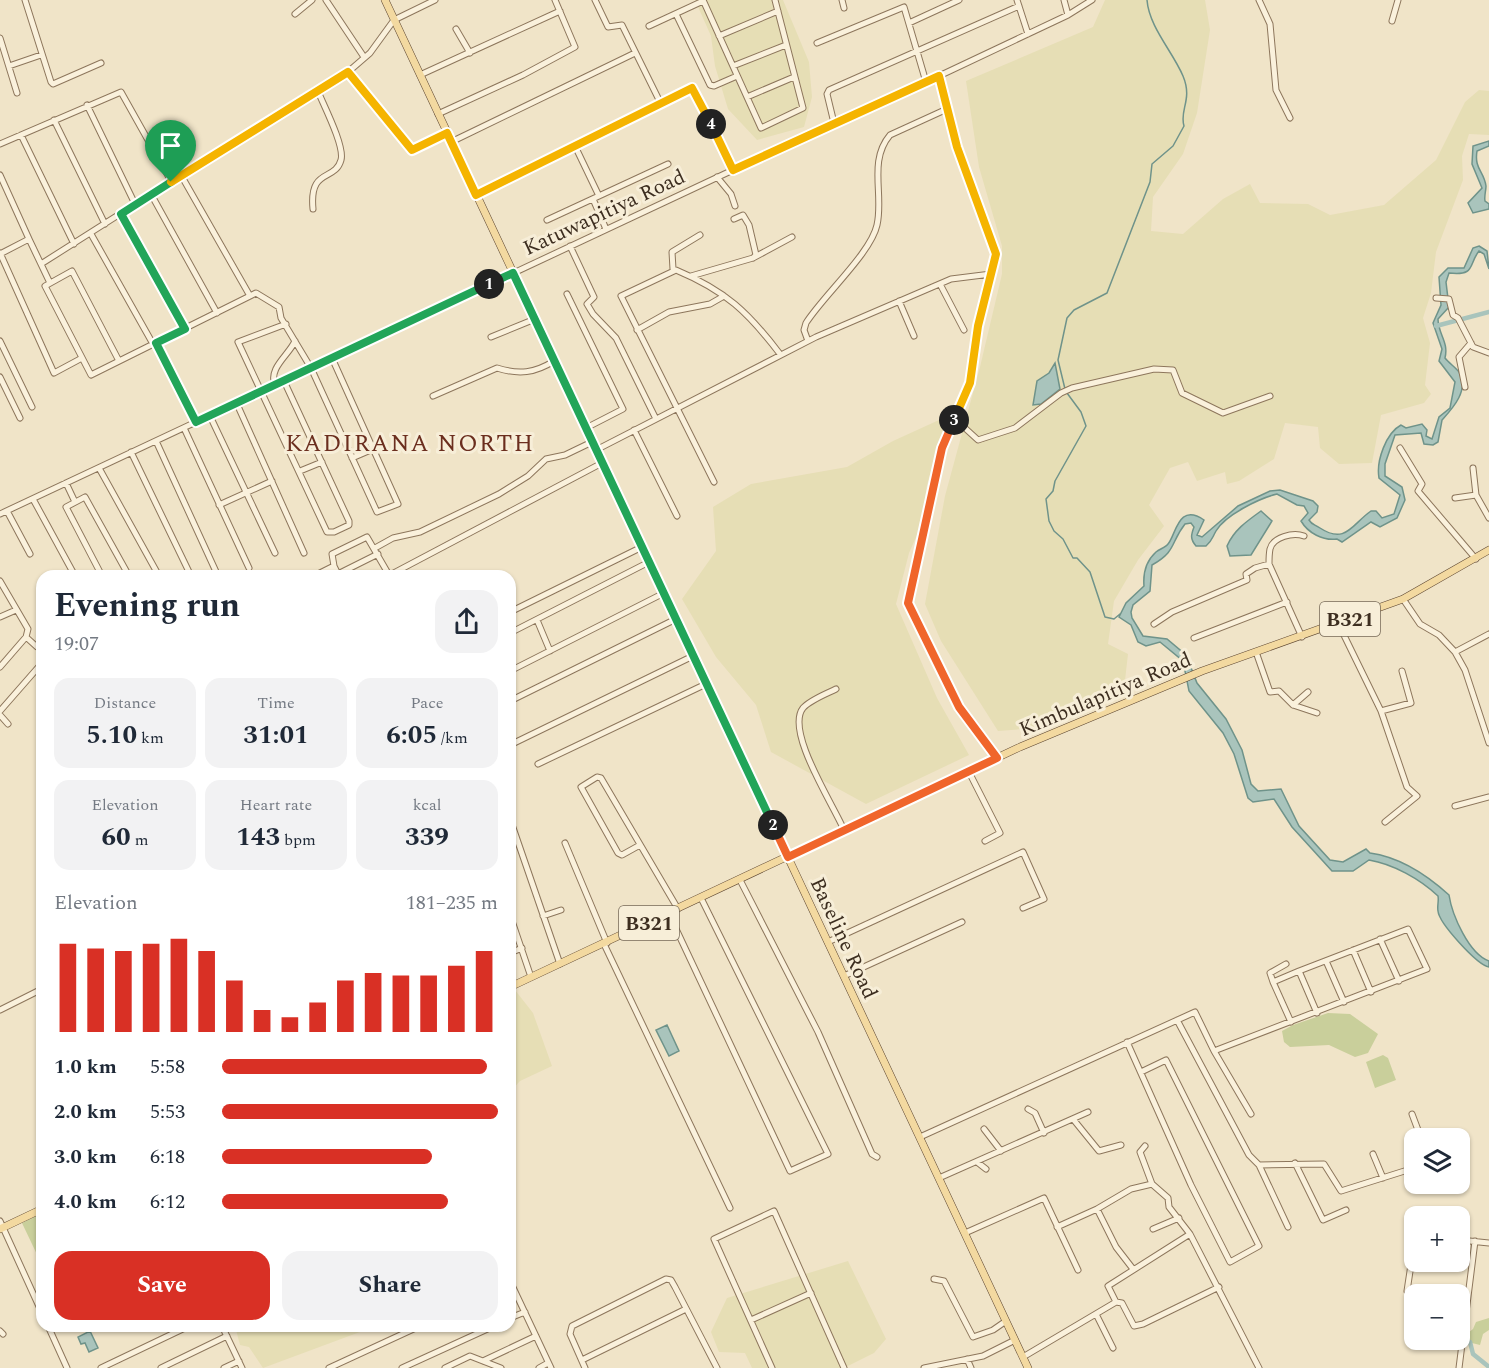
<!DOCTYPE html>
<meta charset="utf-8">
<style>
body{margin:0;font-family:Spectral,serif;background:#f2f2f3;color:#1f2937;height:100vh;display:flex;flex-direction:column;font-size:22px;white-space:nowrap}
*{box-sizing:border-box;margin:0}
p{font-size:20px;color:#747a83}
.icon{flex:none;width:33px;height:33px;fill:none;stroke:currentColor;stroke-width:2;stroke-linecap:round;stroke-linejoin:round}
.map{position:relative;flex:1;overflow:hidden}
.drawer{position:absolute;left:36px;top:570px;width:480px;height:762px;display:flex;flex-direction:column;background:#fff;border-radius:18px;box-shadow:0 2px 4px #0004}
.drawer>*{flex:none}
.tools{position:absolute;left:1404px;top:1128px;display:grid;gap:12px}
.tools a{display:grid;place-items:center;width:66px;height:66px;border-radius:12px;background:#fff;box-shadow:0 2px 4px #0004;font-size:30px}
.pin{position:absolute;display:grid;place-items:center;width:51px;height:51px;color:#fff;margin:-62px -26px;border-radius:50% 50% 50% 0;rotate:-45deg;box-shadow:0 0 6px #0007}
.pin .icon{rotate:45deg}
.km{position:absolute;width:30px;height:30px;margin:-15px;border-radius:50%;background:#222;color:#fff;font-size:16px;line-height:30px;text-align:center}
.round{display:grid;place-items:center;flex:none;width:63px;height:63px;border-radius:18px;background:#f2f2f3}
.summary{display:flex;align-items:center;justify-content:space-between;height:102px;padding:0 18px}
h1{font-size:33px;font-weight:700;line-height:45px}
.metrics{display:grid;grid-template-columns:repeat(3,1fr);gap:9px;height:102px;padding:6px 18px}
.metrics div{display:grid;align-content:center;border-radius:15px;background:#f2f2f3;text-align:center}
.metrics b{font-size:26px;font-weight:700}
.metrics small{font-size:16px;font-weight:400}
.metrics p{font-size:16px}
.chart{height:168px;padding:12px 18px}
.chart p{display:flex;justify-content:space-between}
.chart svg{width:100%;height:108px;margin-top:6px;stroke:#d93025;stroke-width:6}
.action{display:flex;gap:12px;margin-top:auto;padding:12px 18px}
.action a{flex:1;height:69px;border-radius:18px;background:#d93025;color:#fff;font-size:24px;font-weight:700;line-height:69px;text-align:center}
.action a+a{background:#f2f2f3;color:#1f2937}
ul{padding:0 18px;list-style:none;font-size:20px}
li{display:grid;grid-template-columns:96px 72px 1fr;align-items:center;height:45px}
li i{height:15px;border-radius:8px;background:#d93025}
.map>svg:first-child{display:block}
</style>
<div class="map">
<svg width="1489" height="1368" viewBox="0 0 1489 1368">
<rect width="100%" height="100%" fill="#f0e4c8"/>
<path fill="#e6deb5" d="M 695,0 L 783,0 L 809,62 L 812,97 L 804,127 L 757,140 L 728,109 L 715,66 L 711,36 Z
M 1105,0 L 1205,0 L 1210,30 L 1197,113 L 1183,154 L 1153,197 L 1151,231 L 1183,234 L 1223,199 L 1250,184 L 1260,203 L 1308,204 L 1330,215 L 1384,205 L 1436,160 L 1465,102 L 1479,90 L 1489,91 L 1489,135 L 1469,134 L 1462,156 L 1463,180 L 1436,252 L 1431,293 L 1423,318 L 1430,343 L 1425,385 L 1431,394 L 1424,403 L 1381,415 L 1372,463 L 1339,464 L 1320,448 L 1318,427 L 1285,423 L 1274,459 L 1239,481 L 1227,484 L 1225,472 L 1197,481 L 1188,462 L 1170,468 L 1149,505 L 1164,526 L 1138,560 L 1114,601 L 1108,644 L 1128,654 L 1124,689 L 1049,727 L 998,731 L 941,641 L 925,604 L 945,496 L 980,367 L 1002,274 L 1002,246 L 979,167 L 966,81 L 1093,27 Z
M 950,415 L 938,446 L 927,485 L 921,526 L 909,553 L 896,604 L 937,698 L 969,755 L 866,804 L 771,752 L 756,705 L 716,657 L 682,599 L 716,551 L 713,507 L 751,484 L 847,467 L 893,441 Z
M 515,990 L 533,1013 L 552,1066 L 520,1081 L 510,1092 L 510,992 Z
M 848,1261 L 886,1339 L 874,1353 L 844,1368 L 752,1368 L 745,1353 L 719,1352 L 711,1332 L 727,1298 Z
M 235,1326 L 376,1326 L 263,1368 L 249,1347 L 240,1345 Z"/>
<path fill="#c9cf9b" d="M 1328,1013 L 1350,1014 L 1378,1034 L 1368,1053 L 1355,1057 L 1329,1045 L 1290,1047 L 1284,1042 L 1282,1031 L 1293,1025 Z
M 1383,1055 L 1388,1058 L 1396,1080 L 1375,1088 L 1366,1062 Z
M 42,1213 L 42,1265 L 22,1223 Z
M 1489,1318 L 1489,1330 L 1483,1334 L 1480,1345 L 1464,1341 L 1464,1336 L 1473,1329 L 1476,1322 Z"/>
<path fill="#a9c4bc" stroke="#6f938a" stroke-width="1.5" d="M 1489,141 L 1489,146 L 1477,151 C 1474,169 1484,171 1486,186 C 1486,191 1484,196 1485,201 L 1489,204 L 1489,209 L 1473,213 L 1468,203 L 1482,188 L 1472,164 L 1473,146 Z
M 1479,246 L 1487,251 L 1489,269 L 1484,254 L 1479,251 C 1468,265 1476,276 1449,273 L 1446,282 L 1449,307 L 1438,319 C 1438,334 1449,342 1445,358 C 1449,363 1455,367 1459,372 C 1470,390 1452,409 1442,420 L 1438,442 L 1433,445 L 1424,444 L 1421,433 L 1395,435 L 1385,464 L 1385,476 L 1402,487 L 1405,500 L 1397,518 L 1380,527 L 1371,522 L 1342,542 L 1337,539 C 1323,541 1308,533 1301,521 L 1308,513 L 1304,506 L 1297,505 L 1277,494 C 1260,498 1225,515 1216,531 C 1212,538 1212,541 1206,546 L 1196,546 C 1190,539 1191,535 1194,527 L 1191,523 L 1185,524 C 1170,543 1177,551 1152,565 L 1150,591 L 1133,605 L 1131,612 L 1132,618 L 1143,636 L 1167,639 L 1186,655 L 1197,683 L 1226,719 L 1242,750 L 1251,784 L 1258,791 L 1281,789 L 1299,826 L 1330,860 L 1343,862 L 1366,849 L 1370,853 C 1399,857 1427,875 1449,895 C 1452,915 1469,954 1489,961 L 1489,967 C 1477,965 1439,923 1438,911 C 1437,906 1439,901 1438,896 C 1420,879 1393,864 1369,860 L 1353,871 L 1332,871 L 1292,827 L 1274,799 L 1253,802 L 1248,798 L 1234,754 L 1223,733 L 1189,691 L 1183,661 L 1160,642 L 1146,646 L 1138,642 L 1131,625 L 1119,617 L 1126,603 L 1144,586 C 1143,574 1146,561 1156,552 C 1160,549 1166,547 1168,544 C 1176,535 1178,502 1204,520 L 1197,535 L 1202,537 L 1238,506 L 1270,491 L 1280,490 L 1313,501 L 1318,506 L 1317,512 L 1309,520 C 1312,525 1314,524 1320,528 C 1346,545 1352,524 1371,511 L 1376,511 L 1382,518 L 1394,514 L 1400,495 L 1379,478 C 1376,461 1386,433 1401,425 L 1406,428 L 1422,424 L 1427,430 L 1426,436 L 1432,439 L 1439,417 L 1450,408 L 1455,382 L 1439,361 L 1442,349 L 1433,323 L 1441,305 L 1439,277 L 1448,268 L 1464,268 L 1473,248 Z
M 1055,363 L 1060,389 L 1041,404 L 1033,405 L 1037,381 L 1049,373 Z
M 1261,511 L 1272,521 L 1251,555 L 1230,556 L 1227,546 C 1234,530 1247,521 1261,511 Z
M 667,1025 L 679,1051 L 669,1056 L 656,1030 Z
M 90,1331 L 98,1348 L 89,1352 L 85,1343 L 81,1344 L 78,1337 Z"/>
<g fill="none" stroke-linecap="round" stroke-linejoin="round">
<path stroke="#6f938a" stroke-width="1.5" d="M 1065,389 L 1058,360 L 1067,318 L 1074,310 L 1107,293 L 1150,182 L 1152,164 L 1173,146 L 1184,126 C 1179,110 1193,100 1183,76 C 1173,52 1149,27 1147,0
M 1067,393 L 1081,412 L 1086,426 L 1055,481 L 1053,491 L 1046,499 L 1049,521 L 1054,531 L 1063,539 L 1073,558 L 1077,558 L 1090,572 L 1105,617 L 1114,619 L 1120,614"/>
<path stroke="#a9c4bc" stroke-width="4.5" d="M 1436,326 L 1489,312
M 1470,1342 L 1473,1354 L 1489,1367"/>
<g stroke="#8d765c" stroke-width="7">
<path id="minor" d="M 25,0 L 51,82 L 53,84 L 101,63
M 326,0 L 364,57
M 595,0 L 608,27 L 622,25 L 661,104
M 703,0 L 761,128 L 803,108 L 775,0
M 842,0 L 844,8
M 1017,0 L 1028,34
M 1064,0 L 1068,15
M 1259,0 L 1270,24 L 1276,90 L 1290,118
M 295,14 L 312,0
M 676,14 L 710,85 L 714,86 L 737,76
M 1392,21 L 1398,0
M 909,23 L 959,0
M 649,26 L 703,1
M 456,29 L 470,53
M 719,36 L 778,11
M 0,38 L 17,93
M 817,43 L 904,7 L 926,82
M 9,66 L 41,55
M 733,66 L 786,45
M 348,72 L 412,150 L 447,133
M 420,75 L 560,11
M 939,76 L 957,147 L 996,254 L 978,326 L 970,383 L 942,448 L 908,603 L 959,707 L 997,758
M 747,97 L 794,77
M 87,105 L 135,204
M 438,114 L 523,75 L 575,47 L 555,0
M 54,120 L 105,224
M 834,123 L 827,94 L 829,90 L 1019,6
M 21,135 L 74,244
M 451,142 L 635,53
M 0,144 L 121,92 L 171,181
M 575,146 L 599,196
M 0,175 L 29,239
M 717,177 L 731,194 L 735,206
M 151,194 L 217,313
M 476,195 L 692,88 L 733,170
M 593,199 L 606,229
M 313,209 C 309,167 335,182 341,160 C 345,146 323,104 317,89
M 121,214 L 185,329
M 734,219 L 743,215 L 749,225 L 756,255 L 753,258
M 547,220 L 668,164
M 91,234 L 153,344
M 570,246 L 594,297 L 587,304 L 593,314 L 616,338 L 656,419
M 0,253 L 54,373 L 82,358
M 0,254 L 29,239 L 50,283
M 41,264 L 317,89 L 348,72 L 370,53 L 394,20 L 435,0
M 673,269 L 672,252 L 700,235
M 691,276 L 753,258 L 792,237
M 940,284 L 964,330
M 567,294 L 623,409 L 586,428
M 250,296 L 256,293 L 279,307 L 281,318 L 311,368 L 377,512 L 398,504 L 332,358
M 1436,298 L 1449,299 L 1453,315 L 1458,318 L 1473,347 L 1489,353
M 899,301 L 914,336
M 637,330 L 669,312 L 710,304 L 724,296
M 491,337 L 535,319
M 0,341 L 32,407
M 808,341 L 804,330 L 806,323 C 823,296 871,253 877,225 C 884,195 868,161 890,135 L 947,109
M 156,343 L 196,422
M 119,361 L 72,271 L 45,286 L 91,375 L 250,296 L 181,175
M 0,377 L 20,418
M 284,381 L 349,521 L 349,525 L 334,532 L 327,532 L 238,342 L 286,324
M 275,385 C 268,368 289,355 295,341
M 1465,387 L 1459,357 L 1471,343
M 433,396 L 497,368 C 519,375 535,373 554,361
M 237,404 L 304,553
M 210,416 L 275,553
M 955,419 L 978,440 L 1015,428 L 1061,393 L 1072,388 L 1154,369 L 1173,370 L 1182,393 L 1223,413 L 1270,396
M 184,428 L 249,568
M 634,430 L 677,516
M 156,441 L 218,576
M 1400,448 L 1422,484 L 1418,491 L 1476,559
M 596,450 L 816,337 L 951,279 L 991,274
M 131,452 L 191,576
M 352,458 L 373,449
M 99,468 L 159,576
M 1473,468 L 1476,495 L 1489,518
M 300,471 L 322,462
M 714,482 L 621,296 L 676,270 C 726,291 748,312 780,354
M 66,483 L 75,502
M 1455,498 L 1476,495
M 33,499 L 75,576
M 219,505 L 272,481
M 7,511 L 30,554
M 0,514 L 733,170 L 939,76 L 1068,15 L 1092,0
M 375,548 L 393,538 L 420,532 L 499,494 L 528,476 L 546,459 L 565,455 L 592,442
M 1269,564 L 1302,637
M 334,566 L 332,554 L 367,537 L 389,575
M 338,574 L 378,554
M 102,576 L 66,507 L 85,497 L 129,576
M 314,576 L 334,566 L 339,576
M 388,576 L 602,463
M 0,581 L 28,629 L 26,637 L 0,667
M 1403,599 L 1420,624 L 1439,635 L 1455,652 L 1465,670 L 1489,743
M 510,612 L 642,547
M 0,617 L 16,610
M 537,620 L 550,651
M 1338,623 L 1381,711 L 1407,787 L 1417,796 L 1385,822
M 1154,624 L 1172,612 L 1247,580 L 1246,574 L 1255,568 L 1269,564 C 1269,560 1269,554 1270,549 C 1273,537 1293,532 1304,536
M 510,633 L 649,562
M 26,637 L 37,647 L 42,640
M 1194,638 L 1287,602
M 1256,652 L 1270,692 L 1279,691 L 1293,705 L 1317,713
M 1455,652 L 1489,634
M 510,671 L 664,593
M 836,689 C 826,694 810,700 803,708 C 785,731 833,804 844,830
M 510,701 L 676,619
M 1293,705 L 1308,692
M 0,711 L 42,663
M 1381,711 L 1411,703 L 1402,671
M 0,715 L 8,724
M 512,744 L 693,656
M 538,764 L 706,684
M 969,772 L 1000,833 L 985,841
M 1455,806 L 1489,797
M 510,819 L 560,964
M 565,843 L 607,943
M 640,845 L 622,855 L 618,853 L 581,787 L 597,777 L 601,778 L 678,909
M 740,880 L 818,1032 L 872,1154 L 877,1157
M 669,914 L 790,1171 L 828,1154 L 701,898
M 510,915 L 531,977
M 543,916 L 561,910
M 1380,939 L 1399,981
M 828,942 L 1023,852 L 1044,899 L 1023,908
M 604,944 L 730,1208
M 1353,950 L 1371,992
M 510,953 L 522,948
M 1326,961 L 1344,1002
M 844,976 L 962,922
M 1273,982 L 1270,973 L 1286,964
M 0,1010 L 42,989
M 1177,1020 L 1249,1155 L 1259,1165 L 1324,1164 L 1341,1191 L 1414,1168
M 1291,1022 L 1273,982 L 1299,971
M 1127,1042 L 1191,1185 L 1230,1262 L 1259,1246 L 1166,1060 L 1141,1072
M 1214,1051 L 1251,1114
M 1028,1109 L 1035,1113 L 1044,1133
M 1412,1114 L 1421,1138
M 1073,1119 L 1099,1151 L 1121,1145
M 984,1129 L 1001,1151
M 920,1137 L 1195,1012 L 1214,1051 L 1427,969 L 1408,929 L 1299,971 L 1317,1013
M 1373,1154 L 1383,1178
M 977,1162 L 986,1169
M 1295,1163 L 1323,1220 L 1346,1210
M 1259,1165 L 1288,1227
M 939,1178 L 1088,1112
M 1152,1184 L 1168,1198 L 1169,1207 L 1190,1234 L 1259,1368
M 1097,1209 L 1116,1247 L 1133,1269
M 0,1221 L 42,1313
M 1057,1227 L 1097,1209 L 1131,1189 L 1152,1184 L 1140,1152 L 1145,1146
M 1153,1229 L 1179,1218
M 965,1233 L 1044,1198 L 1078,1270
M 1460,1240 L 1489,1243
M 934,1279 L 944,1281 L 973,1337 L 993,1330 L 1006,1321
M 510,1281 L 551,1368
M 1407,1291 L 1414,1245
M 1116,1302 L 1108,1286 L 1190,1234
M 1096,1314 L 1113,1348
M 510,1318 L 525,1312
M 751,1320 L 811,1293
M 48,1326 L 67,1368
M 222,1326 L 242,1368
M 0,1331 L 3,1334
M 1023,1357 L 1116,1302 L 1122,1303 L 1134,1326 L 1143,1324 L 1219,1287
M 967,1359 L 971,1368
M 582,1360 L 686,1309
M 483,1361 L 536,1336
M 101,1368 L 189,1326
M 161,1368 L 227,1336
M 224,1368 L 239,1361
M 329,1368 L 420,1326
M 402,1368 L 494,1326
M 445,1368 L 470,1356 L 501,1368
M 539,1368 L 548,1363
M 585,1368 L 570,1334 L 572,1326 L 666,1279 L 671,1280 L 675,1287 L 717,1368
M 772,1368 L 714,1239 L 774,1211 L 844,1368
M 924,1368 L 983,1356 L 1015,1340
M 1459,1368 L 1475,1241"/>
</g>
<g stroke="#5b4430" stroke-width="8">
<path id="major" d="M 385,0 L 1028,1368
M 510,987 L 1020,747 L 1202,671 L 1403,599 L 1489,550
M 0,1229 L 42,1209"/>
</g>
<use href="#minor" stroke="#faf1dc" stroke-width="5"/>
<use href="#major" stroke="#f3d9a0" stroke-width="7"/>
</g>
<g fill="none" stroke-linecap="round" stroke-linejoin="round">
<g stroke="#fff" stroke-width="12">
<path id="split-1" d="M 171,182 L 121,214 L 185,329 L 156,343 L 196,422 L 489,284"/>
</g>
<g stroke="#fff" stroke-width="12">
<path id="split-2" d="M 489,284 L 513,273 L 773,825"/>
</g>
<g stroke="#fff" stroke-width="12">
<path id="split-3" d="M 773,825 L 788,857 L 997,758 L 959,707 L 908,603 L 942,448 L 954,420"/>
</g>
<g stroke="#fff" stroke-width="12">
<path id="split-4" d="M 711,124 L 733,170 L 939,76 L 957,147 L 996,254 L 978,326 L 970,383 L 954,420"/>
</g>
<g stroke="#fff" stroke-width="12">
<path id="split-5" d="M 171,182 L 348,72 L 412,150 L 447,133 L 476,195 L 692,88 L 711,124"/>
</g>
<use href="#split-1" stroke="#22a559" stroke-width="8"/>
<use href="#split-2" stroke="#22a559" stroke-width="8"/>
<use href="#split-3" stroke="#f0652b" stroke-width="8"/>
<use href="#split-4" stroke="#f5b400" stroke-width="8"/>
<use href="#split-5" stroke="#f5b400" stroke-width="8"/>
</g>
<g text-anchor="middle" stroke-width="6" stroke-linejoin="round" paint-order="stroke">
<g fill="#f7eed8" stroke="#756857" stroke-width="1.5">
<rect x="1320" y="602" width="60" height="34" rx="4.5"/>
<rect x="619" y="906" width="60" height="34" rx="4.5"/>
</g>
<g font-size="20" font-weight="bold" fill="#3d2e20">
<text x="1350" y="626">B321</text>
<text x="649" y="930">B321</text>
</g>
<g font-size="21" fill="#3d2e20" stroke="#f7eed8">
<text transform="translate(604 212) rotate(-25)" y="7">Katuwapitiya Road</text>
<text transform="translate(1105 694) rotate(-23)" y="7">Kimbulapitiya Road</text>
<text transform="translate(844 938) rotate(65)" y="7">Baseline Road</text>
</g>
<g font-size="24" letter-spacing="1.5" fill="#6b2e1e" stroke="#f7eed8">
<text x="410" y="451">KADIRANA NORTH</text>
</g>
</g>
</svg>
<div class="tools">
<a><svg class="icon" aria-label="layers" viewBox="0 0 24 24"><path d="M12 4l9 5-9 5-9-5zM3 14l9 5 9-5"/></svg></a>
<a>+</a>
<a>−</a>
</div>
<div class="pin" style="left:171px;top:182px;background:#1e9e55"><svg class="icon" aria-label="arrive" viewBox="0 0 24 24"><path d="M6 21V4h12l-3 4 3 4H6"/></svg></div>
<b class="km" style="left:489px;top:284px">1</b>
<b class="km" style="left:773px;top:825px">2</b>
<b class="km" style="left:954px;top:420px">3</b>
<b class="km" style="left:711px;top:124px">4</b>
<section class="drawer">
<div class="summary"><div><h1>Evening run</h1><p>19:07</p></div><a class="round"><svg class="icon" aria-label="share" viewBox="0 0 24 24"><path d="M12 15V3M7 8l5-5 5 5M5 13v7h14v-7"/></svg></a></div>
<div class="metrics">
<div><p>Distance</p><b>5.10<small> km</small></b></div>
<div><p>Time</p><b>31:01</b></div>
<div><p>Pace</p><b>6:05<small> /km</small></b></div>
</div>
<div class="metrics">
<div><p>Elevation</p><b>60<small> m</small></b></div>
<div><p>Heart rate</p><b>143<small> bpm</small></b></div>
<div><p>kcal</p><b>339</b></div>
</div>
<div class="chart"><p><span>Elevation</span>181–235 m</p>
<svg viewBox="0 0 160 44" preserveAspectRatio="none"><path d="M5 44V8M15 44V10M25 44V11M35 44V8M45 44V6M55 44V11M65 44V23M75 44V35M85 44V38M95 44V32M105 44V23M115 44V20M125 44V21M135 44V21M145 44V17M155 44V11"/></svg>
</div>
<ul>
<li><b>1.0 km</b>5:58<i style="width:96%"></i></li>
<li><b>2.0 km</b>5:53<i style="width:100%"></i></li>
<li><b>3.0 km</b>6:18<i style="width:76%"></i></li>
<li><b>4.0 km</b>6:12<i style="width:82%"></i></li>
</ul>
<div class="action"><a>Save</a><a>Share</a></div>
</section>
</div>
